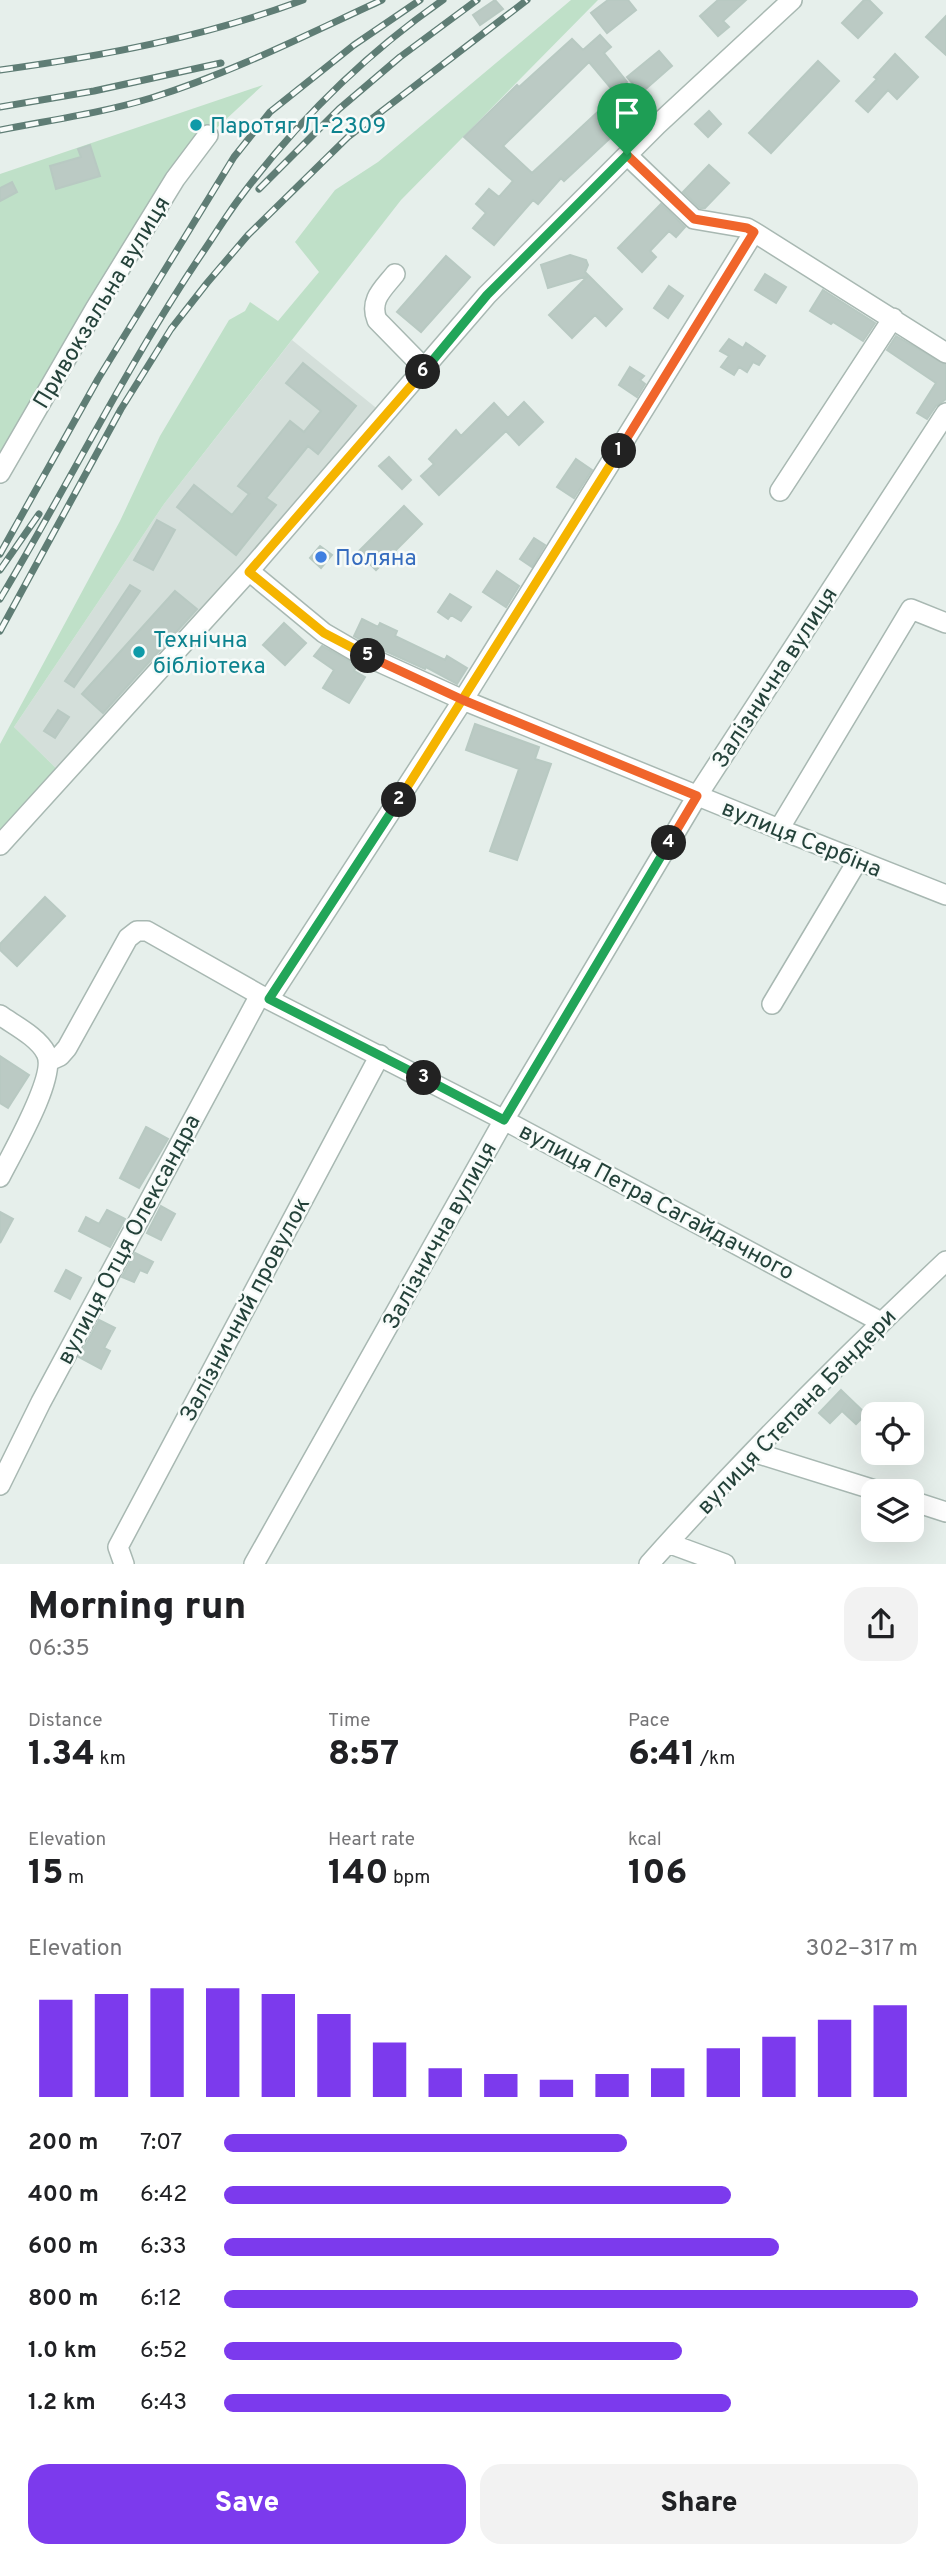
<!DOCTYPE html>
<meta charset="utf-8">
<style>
body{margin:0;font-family:Overpass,sans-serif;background:#f2f2f2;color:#202124;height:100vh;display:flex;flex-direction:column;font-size:26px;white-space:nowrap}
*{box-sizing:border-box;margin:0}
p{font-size:23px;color:#757577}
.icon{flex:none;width:38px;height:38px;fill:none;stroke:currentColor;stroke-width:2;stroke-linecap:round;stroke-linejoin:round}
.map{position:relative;height:1564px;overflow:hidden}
.drawer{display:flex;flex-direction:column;background:#fff;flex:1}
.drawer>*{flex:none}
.buttons{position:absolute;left:861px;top:1402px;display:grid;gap:14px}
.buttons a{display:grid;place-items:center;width:63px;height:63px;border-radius:14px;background:#fff;box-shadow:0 7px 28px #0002;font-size:35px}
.pin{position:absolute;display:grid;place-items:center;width:60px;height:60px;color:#fff;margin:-72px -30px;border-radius:50% 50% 50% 0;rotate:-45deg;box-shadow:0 0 7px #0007}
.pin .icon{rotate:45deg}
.km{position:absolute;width:35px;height:35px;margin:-18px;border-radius:50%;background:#222;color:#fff;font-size:19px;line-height:35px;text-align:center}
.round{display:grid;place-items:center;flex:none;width:74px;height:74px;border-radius:21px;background:#f2f2f2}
.head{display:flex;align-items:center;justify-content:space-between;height:119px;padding:0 28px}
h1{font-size:38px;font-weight:800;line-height:52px}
.stats{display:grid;grid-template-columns:repeat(3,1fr);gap:10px;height:119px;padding:7px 28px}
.stats div{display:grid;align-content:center}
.stats b{font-size:35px;font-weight:800}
.stats small{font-size:19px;font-weight:400}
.stats p{font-size:19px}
.chart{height:196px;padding:14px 28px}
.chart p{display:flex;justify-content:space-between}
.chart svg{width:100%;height:126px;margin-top:7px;stroke:#7c3aed;stroke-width:6}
.primary-button{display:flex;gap:14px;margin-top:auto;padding:14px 28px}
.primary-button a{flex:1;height:80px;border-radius:21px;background:#7c3aed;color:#fff;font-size:28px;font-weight:800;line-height:80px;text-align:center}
.primary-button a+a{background:#f2f2f2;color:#202124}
ul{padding:0 28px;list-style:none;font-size:23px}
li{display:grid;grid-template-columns:112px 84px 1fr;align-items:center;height:52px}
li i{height:18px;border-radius:9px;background:#7c3aed}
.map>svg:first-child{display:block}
</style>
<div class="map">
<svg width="946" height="1564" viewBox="0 0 946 1564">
<rect width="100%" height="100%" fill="#e6efeb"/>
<path fill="#d4dfda" d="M 292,340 L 385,415 L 64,776 L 14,727 L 164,504 Z"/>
<path fill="#bfe0c8" d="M 571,0 L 598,0 L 401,200 L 164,504 L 14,727 L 64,776 L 0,845 L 0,744 L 120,521 L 160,436 L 229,320 L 245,311 L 250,302 L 278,321 L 319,272 L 295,242 L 335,190 L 378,162 Z
M 263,85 L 168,173 L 0,454 L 0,174 Z"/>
<path fill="#bbcac4" stroke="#b8c9c2" stroke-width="2" d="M 495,0 L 503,9 L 480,25 L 473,15 Z
M 608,0 L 628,0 L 636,10 L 607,33 L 591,13 Z
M 718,0 L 746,0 L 723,21 L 729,27 L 718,36 L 700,16 Z
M 864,0 L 869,0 L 882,13 L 858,38 L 842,23 Z
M 946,16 L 946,55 L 926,37 Z
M 600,35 L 611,47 L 604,53 L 627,82 L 615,93 L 589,62 L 503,146 L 532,173 L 602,108 L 621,128 L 564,181 L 561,178 L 538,204 L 533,200 L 494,245 L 473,228 L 486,213 L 476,204 L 489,189 L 499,197 L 513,181 L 464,137 L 517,85 L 519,87 L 572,39 L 583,50 Z
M 659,51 L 672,66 L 641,93 L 627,77 Z
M 895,54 L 918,77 L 897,99 L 888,90 L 868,112 L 856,101 L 877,79 L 874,77 Z
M 818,61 L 839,81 L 771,153 L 749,133 Z
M 709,111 L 721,124 L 708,137 L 695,124 Z
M 90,145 L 100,176 L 56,189 L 50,166 L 81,157 L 78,149 Z
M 709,165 L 729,183 L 705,208 L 700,208 L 683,192 Z
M 12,182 L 17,192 L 0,201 L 0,188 Z
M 661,204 L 685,227 L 676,237 L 669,231 L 650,251 L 656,257 L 642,272 L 618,248 Z
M 570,255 L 586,260 L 588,265 L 585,272 L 622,309 L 606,326 L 595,315 L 572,338 L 549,315 L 588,276 L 548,288 L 541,265 Z
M 446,256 L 470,277 L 421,332 L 397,312 Z
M 765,274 L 786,287 L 776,303 L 755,290 Z
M 669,286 L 683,296 L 668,318 L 654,308 Z
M 823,290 L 875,323 L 863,341 L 833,322 L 831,324 L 810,311 Z
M 896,336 L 946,365 L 946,399 L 936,406 L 927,419 L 917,413 L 936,383 L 887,350 Z
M 729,339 L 743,348 L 746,343 L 765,356 L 759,365 L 753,362 L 747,372 L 739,367 L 734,375 L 721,367 L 729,356 L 720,351 Z
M 303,363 L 356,406 L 318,454 L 308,446 L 266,498 L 276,505 L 236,555 L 177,507 L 194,485 L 232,515 L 249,494 L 238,486 L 290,421 L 304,432 L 321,411 L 286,383 Z
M 630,367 L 644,376 L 640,380 L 645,384 L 637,397 L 619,385 Z
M 524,402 L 543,422 L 519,445 L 506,431 L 439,495 L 421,476 L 434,464 L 429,459 L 456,430 L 461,436 L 494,403 L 508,418 Z
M 389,457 L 411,480 L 402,489 L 379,466 Z
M 576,459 L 592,470 L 574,498 L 557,487 Z
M 404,506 L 422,524 L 376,570 L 358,552 Z
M 157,520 L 175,530 L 153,570 L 134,560 Z
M 534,538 L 545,545 L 532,567 L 520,559 Z
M 320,546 L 332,555 L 321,568 L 310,558 Z
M 497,571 L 519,586 L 506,607 L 483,592 Z
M 130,585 L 140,591 L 74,687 L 65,681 Z
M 175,591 L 197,609 L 103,713 L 82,694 Z
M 450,594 L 471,607 L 461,621 L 451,615 L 448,619 L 438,612 Z
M 362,619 L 378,627 L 380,623 L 397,631 L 395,636 L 445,660 L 447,656 L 467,668 L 457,684 L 426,667 L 425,669 L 361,640 L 354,636 Z
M 284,623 L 306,643 L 285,665 L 263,645 Z
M 322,646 L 357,665 L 354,671 L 365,677 L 349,703 L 323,688 L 334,670 L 314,656 Z
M 58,710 L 69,717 L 55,738 L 44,731 Z
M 475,724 L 539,747 L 535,759 L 551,764 L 517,860 L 490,851 L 519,769 L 466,750 Z
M 45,897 L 65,916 L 17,966 L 0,950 L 0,944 Z
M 0,1056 L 29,1075 L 8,1108 L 0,1103 Z
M 146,1127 L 168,1139 L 139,1188 L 120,1178 Z
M 161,1206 L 175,1214 L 161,1240 L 147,1233 Z
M 107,1210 L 125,1219 L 110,1247 L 79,1231 L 86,1217 L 99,1224 Z
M 0,1212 L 13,1219 L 0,1243 Z
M 135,1253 L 153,1262 L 147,1273 L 140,1270 L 134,1282 L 122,1277 Z
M 66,1270 L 81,1278 L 70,1299 L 55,1291 Z
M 99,1320 L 115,1328 L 104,1348 L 110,1351 L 101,1369 L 79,1357 Z
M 841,1390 L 866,1414 L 856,1424 L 842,1411 L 830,1423 L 819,1413 Z"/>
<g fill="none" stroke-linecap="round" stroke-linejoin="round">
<g stroke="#a8b8b2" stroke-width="22">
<path id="minor" d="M 627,155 L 694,219 L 747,228 L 754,232 L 946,353
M 395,274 C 383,289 369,300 377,320 L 425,369
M 0,473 L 95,309 L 175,179 L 208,135
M 780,491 L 893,318
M 249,571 L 324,633 L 355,651 L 463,700 L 779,829 L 946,895
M 779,829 L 911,609 L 946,623
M 0,845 L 249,571 L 487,295 L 657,125 L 792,0
M 269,999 L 463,700 L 754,232
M 772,1004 L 858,860
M 0,1015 C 14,1025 38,1037 46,1053 C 58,1075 12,1153 0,1177
M 49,1061 L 60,1056 L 67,1048 L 128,938 L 137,931 L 147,931 L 260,995 L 504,1120 L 881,1322
M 753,1452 L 878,1491
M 0,1485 L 41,1402 L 260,995
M 912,1501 L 946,1512
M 668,1543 L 725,1564
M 124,1564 L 118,1547 L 380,1055
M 254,1564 L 504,1120 L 697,796 L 946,413
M 649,1564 C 743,1459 843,1358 946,1261"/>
</g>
<use href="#minor" stroke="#fff" stroke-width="19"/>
<g stroke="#5f7d75" stroke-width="7">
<path id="rail" d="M 0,70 C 103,56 205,37 303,0
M 0,107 L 94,91 L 221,63
M 0,130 C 51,120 102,113 151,98 C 231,73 306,35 382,0
M 259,189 L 339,109 L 400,57 L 477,0
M 0,554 L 98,379 L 234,157 L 270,112 L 354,45 L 420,0
M 0,570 L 39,514
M 0,599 C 69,484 128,363 203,252 C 216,233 228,213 242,195 C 298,121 367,53 443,0
M 0,631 L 121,409 L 171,329 L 207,283 L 248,235 L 348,137 L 527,0"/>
</g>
<use href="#rail" stroke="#f7fbf9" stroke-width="4.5" stroke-dasharray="13" stroke-linecap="butt"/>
</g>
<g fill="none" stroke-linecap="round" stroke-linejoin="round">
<g stroke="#fff" stroke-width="14">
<path id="split-1" d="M 619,451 L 754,232 L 747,228 L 694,219 L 627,155"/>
</g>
<g stroke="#fff" stroke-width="14">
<path id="split-2" d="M 399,800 L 619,451"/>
</g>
<g stroke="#fff" stroke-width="14">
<path id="split-3" d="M 399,800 L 269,999 L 424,1078"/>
</g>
<g stroke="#fff" stroke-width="14">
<path id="split-4" d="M 424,1078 L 504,1120 L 669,843"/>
</g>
<g stroke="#fff" stroke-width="14">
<path id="split-5" d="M 368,656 L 463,700 L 697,796 L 669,843"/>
</g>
<g stroke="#fff" stroke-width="14">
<path id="split-6" d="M 368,656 L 324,633 L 249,572 L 423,372"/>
</g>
<g stroke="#fff" stroke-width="14">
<path id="split-7" d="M 423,372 L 487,295 L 627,155"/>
</g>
<use href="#split-1" stroke="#f0652b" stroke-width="9"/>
<use href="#split-2" stroke="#f5b400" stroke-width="9"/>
<use href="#split-3" stroke="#22a559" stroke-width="9"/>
<use href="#split-4" stroke="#22a559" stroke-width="9"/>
<use href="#split-5" stroke="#f0652b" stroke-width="9"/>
<use href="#split-6" stroke="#f5b400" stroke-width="9"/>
<use href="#split-7" stroke="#22a559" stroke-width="9"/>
</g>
<g fill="#0f9aa8" stroke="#f7fbf9" stroke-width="2.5">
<circle cx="196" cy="125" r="7"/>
<circle cx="139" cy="652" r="7"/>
</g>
<circle fill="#3f7fe0" stroke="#f7fbf9" stroke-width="2.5" cx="321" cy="557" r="7"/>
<g text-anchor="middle" stroke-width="5" stroke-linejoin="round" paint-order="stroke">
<g font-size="23" fill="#0d838f" stroke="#f7fbf9" text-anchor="start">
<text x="210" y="133">Паротяг Л-2309</text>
<text x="153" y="647">Технічна<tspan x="153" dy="26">бібліотека</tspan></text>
</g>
<g font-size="23" fill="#24423a" stroke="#f7fbf9">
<text transform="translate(101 302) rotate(-59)" y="8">Привокзальна вулиця</text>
<text transform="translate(774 677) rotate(-57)" y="8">Залізнична вулиця</text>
<text transform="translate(802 838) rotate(22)" y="8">вулиця Сербіна</text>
<text transform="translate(657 1201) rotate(28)" y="8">вулиця Петра Сагайдачного</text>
<text transform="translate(439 1235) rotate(-61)" y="8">Залізнична вулиця</text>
<text transform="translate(128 1239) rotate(-62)" y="8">вулиця Отця Олександра</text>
<text transform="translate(244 1309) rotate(-62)" y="8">Залізничний провулок</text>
<text transform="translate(796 1411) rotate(-46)" y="8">вулиця Степана Бандери</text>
</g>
<g font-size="23" fill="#366cbe" stroke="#f7fbf9" text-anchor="start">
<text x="335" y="565">Поляна</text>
</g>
</g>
</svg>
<div class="buttons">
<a><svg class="icon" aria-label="locate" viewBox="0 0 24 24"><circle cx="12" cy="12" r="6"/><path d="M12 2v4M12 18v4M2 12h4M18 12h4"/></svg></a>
<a><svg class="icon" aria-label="layers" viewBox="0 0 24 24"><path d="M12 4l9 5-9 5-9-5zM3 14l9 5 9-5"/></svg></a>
</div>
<div class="pin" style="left:627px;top:155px;background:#1e9e55"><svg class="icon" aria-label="arrive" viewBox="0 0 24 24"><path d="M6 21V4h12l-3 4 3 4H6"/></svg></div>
<b class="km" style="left:619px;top:451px">1</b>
<b class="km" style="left:399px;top:800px">2</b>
<b class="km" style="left:424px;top:1078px">3</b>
<b class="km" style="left:669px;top:843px">4</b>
<b class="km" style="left:368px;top:656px">5</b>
<b class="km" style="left:423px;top:372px">6</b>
</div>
<section class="drawer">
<div class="head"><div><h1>Morning run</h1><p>06:35</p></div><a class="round"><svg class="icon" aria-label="share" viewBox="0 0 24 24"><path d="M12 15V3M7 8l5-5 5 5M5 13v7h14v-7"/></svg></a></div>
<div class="stats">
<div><p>Distance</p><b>1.34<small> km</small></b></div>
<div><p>Time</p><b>8:57</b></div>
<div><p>Pace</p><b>6:41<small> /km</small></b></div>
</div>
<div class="stats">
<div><p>Elevation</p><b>15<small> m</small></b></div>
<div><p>Heart rate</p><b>140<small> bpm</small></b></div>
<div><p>kcal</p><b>106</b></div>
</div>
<div class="chart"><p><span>Elevation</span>302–317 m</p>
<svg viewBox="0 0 160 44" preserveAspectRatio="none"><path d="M5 44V10M15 44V8M25 44V6M35 44V6M45 44V8M55 44V15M65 44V25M75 44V34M85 44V36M95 44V38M105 44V36M115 44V34M125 44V27M135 44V23M145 44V17M155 44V12"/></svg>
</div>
<ul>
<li><b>200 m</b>7:07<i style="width:58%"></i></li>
<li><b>400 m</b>6:42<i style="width:73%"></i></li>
<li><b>600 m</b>6:33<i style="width:80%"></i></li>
<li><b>800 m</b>6:12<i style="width:100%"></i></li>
<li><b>1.0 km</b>6:52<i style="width:66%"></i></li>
<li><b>1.2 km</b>6:43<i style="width:73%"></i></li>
</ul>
<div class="primary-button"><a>Save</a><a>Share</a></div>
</section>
